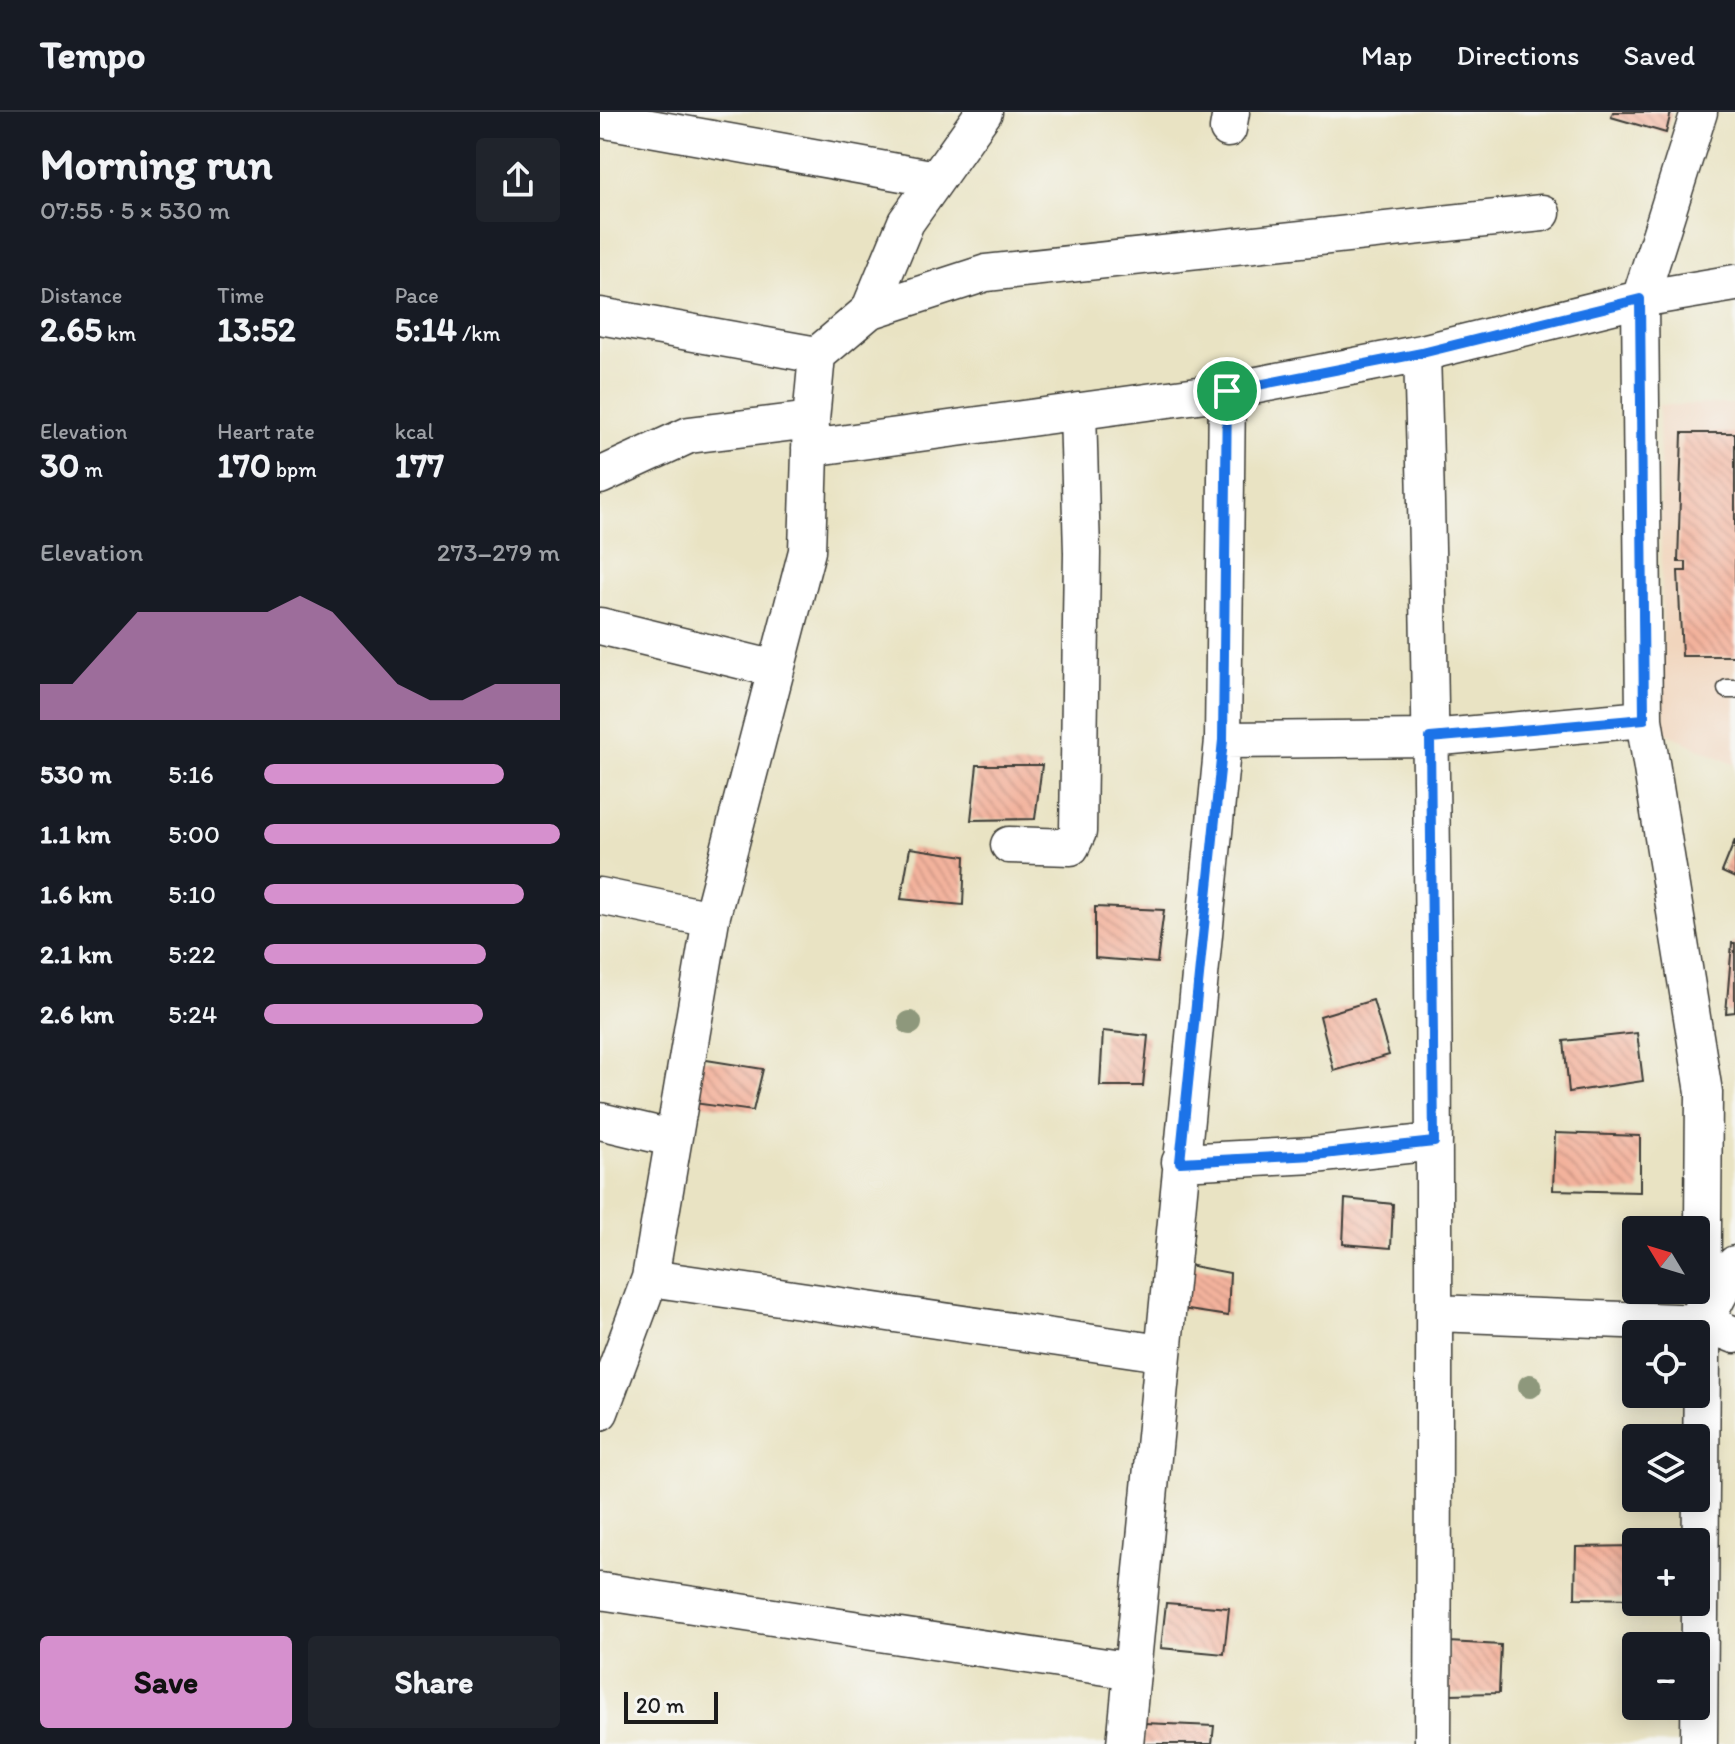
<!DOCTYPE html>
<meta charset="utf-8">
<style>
body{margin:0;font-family:Itim,sans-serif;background:#20242c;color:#f1f3f6;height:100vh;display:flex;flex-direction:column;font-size:30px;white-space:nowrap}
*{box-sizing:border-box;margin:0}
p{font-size:26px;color:#9ea1a6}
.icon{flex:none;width:44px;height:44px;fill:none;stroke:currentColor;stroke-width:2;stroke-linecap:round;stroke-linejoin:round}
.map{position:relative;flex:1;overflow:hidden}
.drawer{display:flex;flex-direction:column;background:#171b24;width:600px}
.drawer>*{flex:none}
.needle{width:52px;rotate:308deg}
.tools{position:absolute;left:1022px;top:1104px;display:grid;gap:16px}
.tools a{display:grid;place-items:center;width:88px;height:88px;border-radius:8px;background:#171b24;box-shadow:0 4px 20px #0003;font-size:40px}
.scale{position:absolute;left:24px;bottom:20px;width:94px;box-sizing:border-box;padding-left:8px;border:4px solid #1c1c1c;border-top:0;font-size:22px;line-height:28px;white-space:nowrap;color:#1c1c1c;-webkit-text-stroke:6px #f6f6f2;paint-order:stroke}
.pin{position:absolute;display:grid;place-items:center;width:68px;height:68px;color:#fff;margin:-34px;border:4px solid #fff;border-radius:50%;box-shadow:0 2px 8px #0007}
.round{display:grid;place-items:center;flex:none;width:84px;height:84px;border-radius:8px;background:#20242c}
.summary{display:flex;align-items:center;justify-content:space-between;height:136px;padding:0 40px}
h1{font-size:44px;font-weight:800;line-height:60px}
.stats{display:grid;grid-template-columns:repeat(3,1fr);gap:12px;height:136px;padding:8px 40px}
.stats div{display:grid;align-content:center}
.stats b{font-size:34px;font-weight:800}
.stats small{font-size:22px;font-weight:400}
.stats p{font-size:22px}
.chart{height:224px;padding:16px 40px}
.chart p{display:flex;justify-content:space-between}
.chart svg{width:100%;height:144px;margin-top:8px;fill:#d690ce;opacity:.7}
.primary-button{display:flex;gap:16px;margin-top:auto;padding:16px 40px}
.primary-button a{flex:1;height:92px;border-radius:8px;background:#d690ce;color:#111;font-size:32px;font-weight:800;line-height:92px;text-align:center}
.primary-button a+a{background:#20242c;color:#f1f3f6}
ul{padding:0 40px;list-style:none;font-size:26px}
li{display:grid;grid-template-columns:128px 96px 1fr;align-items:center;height:60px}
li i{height:20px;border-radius:10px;background:#d690ce}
header{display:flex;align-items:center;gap:48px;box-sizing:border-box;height:112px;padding:0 40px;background:#171b24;border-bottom:2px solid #363941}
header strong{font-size:38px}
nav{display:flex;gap:44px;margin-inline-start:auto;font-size:28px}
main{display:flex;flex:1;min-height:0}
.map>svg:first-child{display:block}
</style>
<header>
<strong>Tempo</strong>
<nav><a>Map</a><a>Directions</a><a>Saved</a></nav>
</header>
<main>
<section class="drawer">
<div class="summary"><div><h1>Morning run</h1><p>07:55 · 5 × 530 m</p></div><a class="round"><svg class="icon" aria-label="share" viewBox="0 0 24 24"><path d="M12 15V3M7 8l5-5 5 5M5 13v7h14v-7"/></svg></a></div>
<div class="stats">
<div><p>Distance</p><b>2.65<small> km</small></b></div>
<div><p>Time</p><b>13:52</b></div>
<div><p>Pace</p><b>5:14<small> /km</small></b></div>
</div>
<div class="stats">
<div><p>Elevation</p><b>30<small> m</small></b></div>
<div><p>Heart rate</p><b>170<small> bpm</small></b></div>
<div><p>kcal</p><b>177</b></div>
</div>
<div class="chart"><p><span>Elevation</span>273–279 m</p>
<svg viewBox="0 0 160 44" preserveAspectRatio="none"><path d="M0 44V33L10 33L20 22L30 11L40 11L50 11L60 11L70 11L80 6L90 11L100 22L110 33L120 38L130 38L140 33L150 33L160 33V44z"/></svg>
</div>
<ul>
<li><b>530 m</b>5:16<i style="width:81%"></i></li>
<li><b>1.1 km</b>5:00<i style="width:100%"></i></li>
<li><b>1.6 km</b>5:10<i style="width:88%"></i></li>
<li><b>2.1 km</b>5:22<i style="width:75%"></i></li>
<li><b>2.6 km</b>5:24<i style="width:74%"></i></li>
</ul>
<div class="primary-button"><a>Save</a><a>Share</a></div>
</section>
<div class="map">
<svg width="1135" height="1632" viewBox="0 0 1135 1632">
<defs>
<pattern id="building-back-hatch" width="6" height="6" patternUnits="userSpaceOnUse" patternTransform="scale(2)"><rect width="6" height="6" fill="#f3b29c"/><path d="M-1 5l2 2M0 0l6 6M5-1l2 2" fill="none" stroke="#d09886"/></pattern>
</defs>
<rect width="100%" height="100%" fill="#f6f6f2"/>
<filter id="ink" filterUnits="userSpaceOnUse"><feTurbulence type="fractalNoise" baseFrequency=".0125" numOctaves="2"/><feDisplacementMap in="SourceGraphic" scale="16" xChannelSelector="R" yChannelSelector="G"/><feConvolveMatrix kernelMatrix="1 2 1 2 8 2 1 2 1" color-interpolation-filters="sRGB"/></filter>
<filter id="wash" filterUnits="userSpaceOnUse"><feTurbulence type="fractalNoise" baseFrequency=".006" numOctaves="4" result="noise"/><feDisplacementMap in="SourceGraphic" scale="32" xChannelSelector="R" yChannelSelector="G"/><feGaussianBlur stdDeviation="1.8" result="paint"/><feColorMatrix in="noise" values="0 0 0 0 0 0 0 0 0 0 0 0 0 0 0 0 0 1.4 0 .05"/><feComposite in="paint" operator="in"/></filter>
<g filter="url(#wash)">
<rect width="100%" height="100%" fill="#e9e3c3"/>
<path fill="#f1d5bd" d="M 1135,292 L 1135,653 L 1064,620 L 1059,293 Z"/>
<g id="blocks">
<path fill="url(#building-back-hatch)" d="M 1013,0 L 1071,0 L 1066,21 L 1011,5 Z
M 1082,321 L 1135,321 L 1135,544 L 1082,544 L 1078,459 L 1086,459 L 1086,450 L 1078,450 Z
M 377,653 L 442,653 L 435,707 L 371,708 Z
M 1135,728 L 1135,766 L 1122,760 Z
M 310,736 L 365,744 L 363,793 L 301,787 Z
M 495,795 L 564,798 L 557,851 L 495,846 Z
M 1132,831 L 1135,831 L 1135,900 L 1126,901 Z
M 773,888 L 789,943 L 734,959 L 720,904 Z
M 503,919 L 548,924 L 543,974 L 500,974 Z
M 1037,921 L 1043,969 L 969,980 L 964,929 Z
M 94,946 L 163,957 L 153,999 L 86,990 Z
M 955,1021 L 1040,1024 L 1040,1080 L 953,1078 Z
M 745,1087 L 793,1092 L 791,1136 L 743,1132 Z
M 582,1152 L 630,1161 L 628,1204 L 575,1196 Z
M 1036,1434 L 1036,1487 L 975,1486 L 976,1435 Z
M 566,1491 L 629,1496 L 624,1542 L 561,1536 Z
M 848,1530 L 901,1533 L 899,1581 L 849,1582 Z
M 544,1611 L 614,1614 L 612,1632 L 543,1632 Z"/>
</g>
</g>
<g filter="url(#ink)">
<use href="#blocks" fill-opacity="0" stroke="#3b3a35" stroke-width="2"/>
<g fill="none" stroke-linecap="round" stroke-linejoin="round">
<g stroke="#3b3a35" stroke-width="21">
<path id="service" d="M 1127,577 L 1135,577"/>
</g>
<g stroke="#3b3a35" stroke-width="39">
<path id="minor" d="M 0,7 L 336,67
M 628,17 L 631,0
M 269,199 L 386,161 L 942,101
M 0,204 L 217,243
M 822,241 C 836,704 835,1168 833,1632
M 210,336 L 627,279 L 822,241 L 1040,187 L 1135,171
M 0,364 L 89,323 L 211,308
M 0,514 L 176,557
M 623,628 L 830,626 L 1044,607
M 409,733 L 471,735 L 478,720 L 482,441 L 478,299
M 0,784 L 111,807
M 0,1009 L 71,1026
M 580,1050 L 714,1043 L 834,1030
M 50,1166 L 561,1241
M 835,1201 L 1104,1211 L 1135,1152
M 1104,1211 L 1135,1223
M 0,1300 L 50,1166 L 111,807 L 207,439 L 211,308 L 217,243 L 269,199 L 306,110 L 384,0
M 0,1479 L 533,1559
M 525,1632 L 623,628 L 627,279
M 1099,1632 L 1104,980 L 1044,607 L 1040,187 L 1099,0"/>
</g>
<use href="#service" stroke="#fff" stroke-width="18"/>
<use href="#minor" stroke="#fff" stroke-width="36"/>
</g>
<g fill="#8e987b">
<circle cx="310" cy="911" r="12"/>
<circle cx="930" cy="1274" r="12"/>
</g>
</g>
<g fill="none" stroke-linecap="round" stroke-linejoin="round" filter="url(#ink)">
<g stroke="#fff" stroke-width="16">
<path id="route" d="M 1040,187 L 1044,607 L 830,626 L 834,1030 L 714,1043 L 580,1050 L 623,628 L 627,279 L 822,241 Z"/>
</g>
<use href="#route" stroke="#1a73e8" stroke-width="10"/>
</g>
</svg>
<div class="tools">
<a><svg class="needle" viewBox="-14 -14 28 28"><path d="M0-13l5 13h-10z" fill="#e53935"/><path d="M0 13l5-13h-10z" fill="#9ea1a6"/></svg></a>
<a><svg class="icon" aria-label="locate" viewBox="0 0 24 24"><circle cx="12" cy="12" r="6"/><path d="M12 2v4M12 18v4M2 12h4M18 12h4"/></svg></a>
<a><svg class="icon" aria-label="layers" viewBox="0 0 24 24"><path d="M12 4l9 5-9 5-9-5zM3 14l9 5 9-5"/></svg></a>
<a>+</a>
<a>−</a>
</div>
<div class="scale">20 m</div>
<div class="pin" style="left:627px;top:279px;background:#1e9e55"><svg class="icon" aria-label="arrive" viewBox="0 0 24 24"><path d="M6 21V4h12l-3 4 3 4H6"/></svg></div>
</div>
</main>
